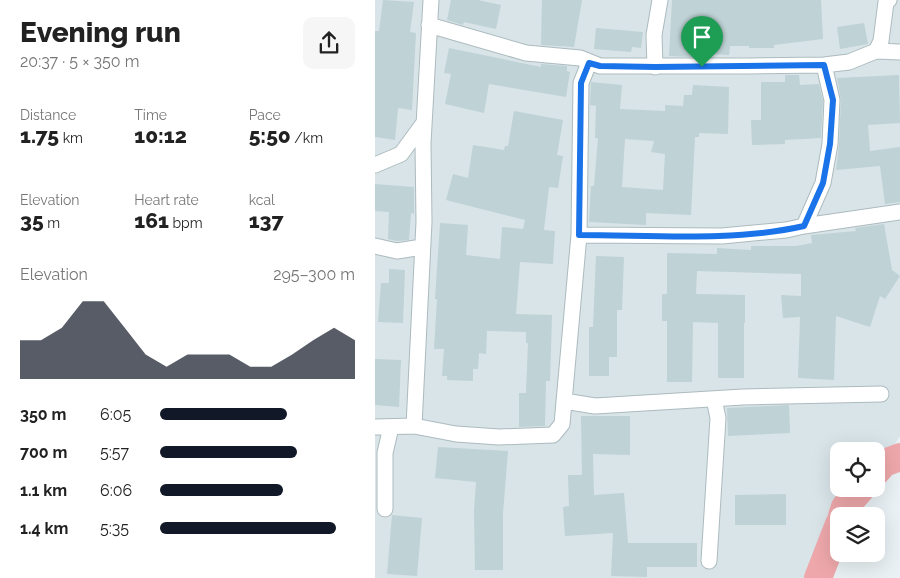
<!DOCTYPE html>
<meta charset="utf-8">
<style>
body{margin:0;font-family:Raleway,sans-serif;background:#f6f6f6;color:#222;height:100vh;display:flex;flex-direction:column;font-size:19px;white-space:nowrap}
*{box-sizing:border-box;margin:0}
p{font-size:16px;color:#767676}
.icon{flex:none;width:28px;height:28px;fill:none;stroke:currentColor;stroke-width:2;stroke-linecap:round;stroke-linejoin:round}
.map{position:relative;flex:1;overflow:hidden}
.side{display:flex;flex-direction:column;background:#fff;width:375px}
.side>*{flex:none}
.fabs{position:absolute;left:455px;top:442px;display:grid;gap:10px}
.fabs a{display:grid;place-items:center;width:55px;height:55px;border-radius:10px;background:#fff;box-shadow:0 5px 20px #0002;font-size:25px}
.pin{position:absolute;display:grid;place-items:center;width:42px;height:42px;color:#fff;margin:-51px -21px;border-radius:50% 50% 50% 0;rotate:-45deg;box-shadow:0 0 5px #0007}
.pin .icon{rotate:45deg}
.round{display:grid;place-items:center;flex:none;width:52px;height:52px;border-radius:10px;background:#f6f6f6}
.headline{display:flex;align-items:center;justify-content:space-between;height:85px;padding:0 20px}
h1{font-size:28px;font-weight:800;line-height:38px}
.metrics{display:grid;grid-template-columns:repeat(3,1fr);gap:8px;height:85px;padding:5px 20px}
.metrics div{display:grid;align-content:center}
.metrics b{font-size:21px;font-weight:800}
.metrics small{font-size:14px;font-weight:400}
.metrics p{font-size:14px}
.chart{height:140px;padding:10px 20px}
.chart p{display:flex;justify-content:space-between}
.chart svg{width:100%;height:90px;margin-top:5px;fill:#111827;opacity:.7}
ul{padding:0 20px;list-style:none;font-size:16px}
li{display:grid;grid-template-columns:80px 60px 1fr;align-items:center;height:38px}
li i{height:12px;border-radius:6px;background:#111827}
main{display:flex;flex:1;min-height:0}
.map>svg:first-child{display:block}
</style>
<main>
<section class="side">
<div class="headline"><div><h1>Evening run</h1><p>20:37 · 5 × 350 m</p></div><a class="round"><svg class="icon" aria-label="share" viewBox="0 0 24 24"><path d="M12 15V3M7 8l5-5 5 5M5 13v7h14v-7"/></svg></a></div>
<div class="metrics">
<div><p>Distance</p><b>1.75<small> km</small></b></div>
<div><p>Time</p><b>10:12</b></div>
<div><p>Pace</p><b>5:50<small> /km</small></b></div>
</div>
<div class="metrics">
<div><p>Elevation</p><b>35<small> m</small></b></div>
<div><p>Heart rate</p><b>161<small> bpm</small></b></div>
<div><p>kcal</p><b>137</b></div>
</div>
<div class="chart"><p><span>Elevation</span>295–300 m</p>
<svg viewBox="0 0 160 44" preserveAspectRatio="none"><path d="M0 44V25L10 25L20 19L30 6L40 6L50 19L60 32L70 38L80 32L90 32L100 32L110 38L120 38L130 32L140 25L150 19L160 25V44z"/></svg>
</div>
<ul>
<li><b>350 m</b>6:05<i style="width:65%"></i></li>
<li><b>700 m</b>5:57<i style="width:70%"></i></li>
<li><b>1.1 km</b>6:06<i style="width:63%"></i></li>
<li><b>1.4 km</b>5:35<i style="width:90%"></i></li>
</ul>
</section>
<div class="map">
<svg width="525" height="578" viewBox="0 0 525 578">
<rect width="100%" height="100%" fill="#e9f1f4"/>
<path fill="#d8e4e8" d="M 0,0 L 525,0 L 525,436 L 501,473 L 501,451 L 464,451 L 464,489 L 491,489 L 473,516 L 464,516 L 464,530 L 432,578 L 0,578 Z"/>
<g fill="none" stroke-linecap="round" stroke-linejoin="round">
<path stroke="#eea8ab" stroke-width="28" d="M 501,472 L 509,463 L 525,457
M 467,516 L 470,507 L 486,489
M 443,578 L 464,524"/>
</g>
<path fill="#bfd2d5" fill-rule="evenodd" d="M 8,0 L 39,2 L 35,32 L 41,33 L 37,110 L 23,108 L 20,140 L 0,137 L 0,31 L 4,31 Z
M 76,0 L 103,0 L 126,5 L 121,29 L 89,22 L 88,25 L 72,20 Z
M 167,0 L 207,0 L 199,47 L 166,45 Z
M 297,0 L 446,0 L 448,39 L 399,45 L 399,48 L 374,48 L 374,46 L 355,46 L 354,55 L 319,53 L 319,57 L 294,56 Z
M 489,23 L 493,44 L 465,49 L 462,27 Z
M 221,28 L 268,32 L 266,48 L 257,47 L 256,52 L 219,49 Z
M 74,48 L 166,67 L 166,64 L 192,66 L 192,71 L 195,72 L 191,97 L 114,84 L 109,113 L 70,104 L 76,74 L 69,73 Z
M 410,75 L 424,75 L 425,85 L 444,84 L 448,101 L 446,138 L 410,140 L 410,144 L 377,145 L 376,120 L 386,120 L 386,82 L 410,82 Z
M 524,75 L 525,123 L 493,125 L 495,151 L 525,147 L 525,202 L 510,204 L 505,166 L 461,170 L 464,144 L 466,100 L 462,78 Z
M 216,82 L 247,85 L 245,109 L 290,111 L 290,105 L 308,106 L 309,95 L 317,95 L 318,85 L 354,87 L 353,134 L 324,133 L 324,137 L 320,137 L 316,215 L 271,213 L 271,225 L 214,222 L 216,186 L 219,186 L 223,138 L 220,138 L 221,106 L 215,105 ZM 250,139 L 279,141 L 276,152 L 290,154 L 288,190 L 247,187 Z
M 139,111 L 188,120 L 182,155 L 188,156 L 183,188 L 174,187 L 169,230 L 180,231 L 178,264 L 145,262 L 141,314 L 177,315 L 175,381 L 171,381 L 170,426 L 144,427 L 144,393 L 151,393 L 153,343 L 151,343 L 151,332 L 112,331 L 111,354 L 104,353 L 103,369 L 98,369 L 98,381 L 72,380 L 72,376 L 67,376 L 69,349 L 59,349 L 62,299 L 60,299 L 65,223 L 93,225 L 91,255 L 125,259 L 127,227 L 148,229 L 150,220 L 71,200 L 78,174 L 93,178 L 98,145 L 129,150 L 130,146 L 133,146 Z
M 0,184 L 39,187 L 39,214 L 36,213 L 34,240 L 22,241 L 13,239 L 14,212 L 0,211 Z
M 509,224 L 517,270 L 525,276 L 510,299 L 505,296 L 495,327 L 461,316 L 459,380 L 423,378 L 425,317 L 408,318 L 406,295 L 426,296 L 426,274 L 322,271 L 321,294 L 370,295 L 370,323 L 369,323 L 369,378 L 343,378 L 343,323 L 318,322 L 317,382 L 292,382 L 292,321 L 287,321 L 287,294 L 292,294 L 292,253 L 342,254 L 342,248 L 376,250 L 376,246 L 421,246 L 437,243 L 436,235 L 481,231 L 480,228 Z
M 221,256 L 249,257 L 247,310 L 242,310 L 242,357 L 234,357 L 234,376 L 214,376 L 214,327 L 218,327 Z
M 14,269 L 30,270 L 28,323 L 3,322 L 6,283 L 14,283 Z
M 0,359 L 26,360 L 24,407 L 0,405 Z
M 414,405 L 415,433 L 353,436 L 352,408 Z
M 206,416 L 255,416 L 255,455 L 218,454 L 219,495 L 249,493 L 253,543 L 322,543 L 322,567 L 272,567 L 272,577 L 236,576 L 238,533 L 190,536 L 188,507 L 194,506 L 193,475 L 207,475 Z
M 63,447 L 133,451 L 128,513 L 128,570 L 100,570 L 99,511 L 101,482 L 60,478 Z
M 411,494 L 411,525 L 360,525 L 360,495 Z
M 17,515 L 47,518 L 42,576 L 12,574 Z"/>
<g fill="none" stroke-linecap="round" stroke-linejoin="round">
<g stroke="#acbbbf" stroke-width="17">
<path id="street" d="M 54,25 L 151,53 L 205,58 L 225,66 L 374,66 L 449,65 L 474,62 L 501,51 L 506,41 L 511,2 L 514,0
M 501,51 L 525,52
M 280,67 L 279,35 L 285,0
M 0,165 L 26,154 L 48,124
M 429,226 L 448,183 L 455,144 L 457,100 L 449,65
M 204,235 L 347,236 L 411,230 L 429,226 L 525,212
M 0,246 L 22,251 L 47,247
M 189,401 L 220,406 L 368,397 L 506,394
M 39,426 L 49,222 L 48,143 L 56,0
M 0,427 L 39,426 L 81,434 L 124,437 L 178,435 L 187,424 L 204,235 L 206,83 L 214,63
M 10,509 L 10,453 L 16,427
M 334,561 L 343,418 L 339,399"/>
</g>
<use href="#street" stroke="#fff" stroke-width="15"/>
</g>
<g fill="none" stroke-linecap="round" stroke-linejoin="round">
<g stroke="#fff" stroke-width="10">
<path id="route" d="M 214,63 L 225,66 L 280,67 L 449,65 L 458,100 L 455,144 L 448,183 L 429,226 C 359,242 276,235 204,235 L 206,83 Z"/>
</g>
<use href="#route" stroke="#1a73e8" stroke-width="6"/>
</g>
</svg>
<div class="fabs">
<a><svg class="icon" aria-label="locate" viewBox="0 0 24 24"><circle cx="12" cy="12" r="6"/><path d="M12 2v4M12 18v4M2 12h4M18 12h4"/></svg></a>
<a><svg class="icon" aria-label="layers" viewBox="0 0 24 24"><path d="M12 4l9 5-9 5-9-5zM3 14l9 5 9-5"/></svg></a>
</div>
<div class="pin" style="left:327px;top:67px;background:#1e9e55"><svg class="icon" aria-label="arrive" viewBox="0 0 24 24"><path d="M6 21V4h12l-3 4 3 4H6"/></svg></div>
</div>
</main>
